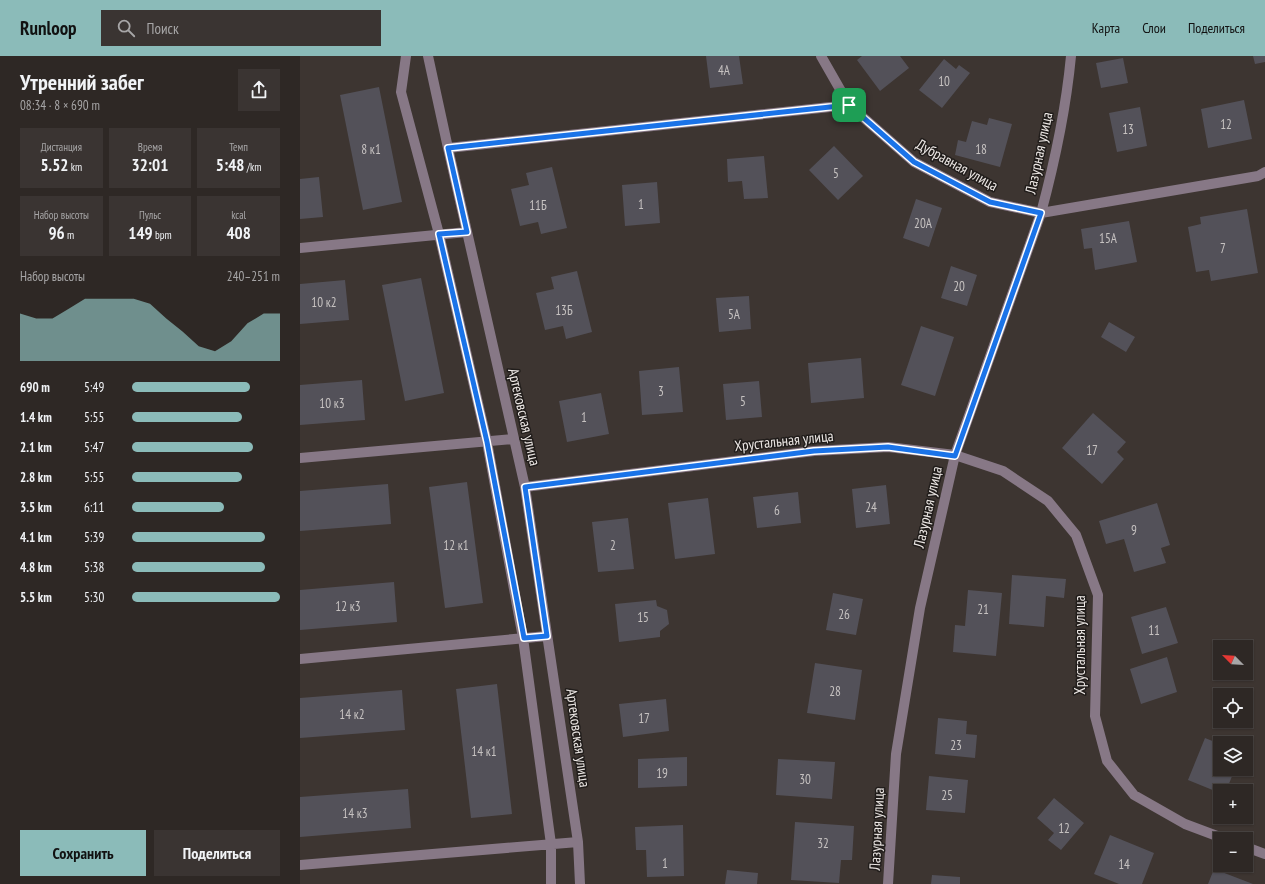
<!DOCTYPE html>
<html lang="ru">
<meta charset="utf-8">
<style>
body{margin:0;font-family:"PT Sans Narrow",sans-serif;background:#3a3432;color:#f1f3f6;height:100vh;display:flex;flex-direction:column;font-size:15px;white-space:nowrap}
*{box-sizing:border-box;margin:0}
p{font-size:13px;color:#a7a6a7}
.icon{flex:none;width:22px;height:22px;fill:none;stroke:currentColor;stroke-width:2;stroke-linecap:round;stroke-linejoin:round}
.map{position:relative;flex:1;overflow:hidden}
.drawer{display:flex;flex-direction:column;background:#2e2825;width:300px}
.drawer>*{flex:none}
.needle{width:26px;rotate:294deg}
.buttons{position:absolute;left:913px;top:584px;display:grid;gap:8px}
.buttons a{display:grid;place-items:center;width:40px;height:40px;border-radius:0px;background:#2e2825;box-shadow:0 1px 3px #0004,0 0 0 1px #494442;font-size:20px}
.pin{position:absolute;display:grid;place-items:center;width:34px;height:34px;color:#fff;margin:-17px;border-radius:8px;box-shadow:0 2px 6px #0006}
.round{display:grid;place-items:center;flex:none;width:42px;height:42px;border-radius:0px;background:#3a3432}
.summary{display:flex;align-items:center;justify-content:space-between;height:68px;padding:0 20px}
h1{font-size:22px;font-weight:700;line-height:30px}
.figures{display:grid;grid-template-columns:repeat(3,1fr);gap:6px;height:68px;padding:4px 20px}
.figures div{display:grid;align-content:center;border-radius:0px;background:#3a3432;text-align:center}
.figures b{font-size:17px;font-weight:700}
.figures small{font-size:11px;font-weight:400}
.figures p{font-size:11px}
.chart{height:112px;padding:8px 20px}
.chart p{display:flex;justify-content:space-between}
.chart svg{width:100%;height:72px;margin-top:4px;fill:#8bbbb9;opacity:.7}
.button{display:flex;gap:8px;margin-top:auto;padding:8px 20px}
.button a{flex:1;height:46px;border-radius:0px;background:#8bbbb9;color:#111;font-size:16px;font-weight:700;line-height:46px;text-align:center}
.button a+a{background:#3a3432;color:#f1f3f6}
ul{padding:0 20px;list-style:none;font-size:13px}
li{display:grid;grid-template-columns:64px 48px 1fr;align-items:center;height:30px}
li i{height:10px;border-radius:5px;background:#8bbbb9}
header{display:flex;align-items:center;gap:24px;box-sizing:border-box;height:56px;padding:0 20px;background:#8bbbb9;color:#111}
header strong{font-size:19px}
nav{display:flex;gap:22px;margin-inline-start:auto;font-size:14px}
.search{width:280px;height:36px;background:#3a3432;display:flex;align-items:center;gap:10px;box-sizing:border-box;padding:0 14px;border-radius:0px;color:#a7a6a7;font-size:15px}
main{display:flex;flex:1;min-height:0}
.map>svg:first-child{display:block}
</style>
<header>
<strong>Runloop</strong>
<div class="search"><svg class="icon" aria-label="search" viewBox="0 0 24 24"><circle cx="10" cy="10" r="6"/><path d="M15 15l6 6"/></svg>Поиск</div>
<nav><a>Карта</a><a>Слои</a><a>Поделиться</a></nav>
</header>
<main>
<section class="drawer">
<div class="summary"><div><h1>Утренний забег</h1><p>08:34 · 8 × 690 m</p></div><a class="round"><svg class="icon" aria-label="share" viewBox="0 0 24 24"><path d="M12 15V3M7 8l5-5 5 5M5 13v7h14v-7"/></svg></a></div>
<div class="figures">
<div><p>Дистанция</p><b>5.52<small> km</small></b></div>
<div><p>Время</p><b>32:01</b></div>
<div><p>Темп</p><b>5:48<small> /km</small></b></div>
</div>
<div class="figures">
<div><p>Набор высоты</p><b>96<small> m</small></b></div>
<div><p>Пульс</p><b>149<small> bpm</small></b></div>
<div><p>kcal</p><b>408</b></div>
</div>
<div class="chart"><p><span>Набор высоты</span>240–251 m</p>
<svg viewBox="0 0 160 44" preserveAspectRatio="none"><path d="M0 44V15L10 18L20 18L30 12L40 6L50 6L60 6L70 6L80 9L90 18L100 26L110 35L120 38L130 32L140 21L150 15L160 15V44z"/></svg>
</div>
<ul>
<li><b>690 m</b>5:49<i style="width:80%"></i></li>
<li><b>1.4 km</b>5:55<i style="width:74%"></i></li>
<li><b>2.1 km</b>5:47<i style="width:82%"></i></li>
<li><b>2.8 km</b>5:55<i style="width:74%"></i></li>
<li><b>3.5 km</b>6:11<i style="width:62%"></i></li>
<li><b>4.1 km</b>5:39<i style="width:90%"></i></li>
<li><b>4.8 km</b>5:38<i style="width:90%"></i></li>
<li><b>5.5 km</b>5:30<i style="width:100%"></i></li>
</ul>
<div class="button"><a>Сохранить</a><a>Поделиться</a></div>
</section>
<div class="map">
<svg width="965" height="828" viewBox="0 0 965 828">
<rect width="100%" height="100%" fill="#3d3531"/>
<path fill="#535159" d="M 406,0 L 439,0 L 443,28 L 410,32 Z
M 562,0 L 600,0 L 609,12 L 580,35 L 557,4 Z
M 953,0 L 965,0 L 965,6 L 955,8 Z
M 823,2 L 828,27 L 801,32 L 796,7 Z
M 644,3 L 656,13 L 659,9 L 670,17 L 642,52 L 619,34 Z
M 79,31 L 102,146 L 63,154 L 40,39 Z
M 944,44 L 952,83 L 908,92 L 901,53 Z
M 840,51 L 847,90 L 817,96 L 809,57 Z
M 689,62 L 712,68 L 700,111 L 655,99 L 658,84 L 666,86 L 672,65 L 687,69 Z
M 534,90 L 563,120 L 538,144 L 509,114 Z
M 464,100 L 468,142 L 444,143 L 442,125 L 428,126 L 427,103 Z
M 252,111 L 267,172 L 241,178 L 238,166 L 220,170 L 211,133 L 229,129 L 226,117 Z
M 19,121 L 23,161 L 0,163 L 0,123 Z
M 357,126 L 360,167 L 325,170 L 322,129 Z
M 616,143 L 642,152 L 629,191 L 603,182 Z
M 947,153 L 958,217 L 911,225 L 909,214 L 896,216 L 888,171 L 901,168 L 900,161 Z
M 829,165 L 837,206 L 795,214 L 792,192 L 784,193 L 781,173 Z
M 651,210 L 677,219 L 667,250 L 641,242 Z
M 277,215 L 292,276 L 266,283 L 263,270 L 245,274 L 236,237 L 254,233 L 251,221 Z
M 121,222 L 144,337 L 105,345 L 82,229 Z
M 45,224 L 49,264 L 0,268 L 0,228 Z
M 449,240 L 451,273 L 419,276 L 416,242 Z
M 809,266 L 835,281 L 826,296 L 801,281 Z
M 621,270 L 654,281 L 635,340 L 601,329 Z
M 561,302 L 564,342 L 511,347 L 508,307 Z
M 379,311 L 383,356 L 342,359 L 339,315 Z
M 62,324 L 65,364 L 0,369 L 0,329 Z
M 459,325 L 462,361 L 426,364 L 423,328 Z
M 301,337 L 309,378 L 267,386 L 259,345 Z
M 793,357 L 826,386 L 817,396 L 824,403 L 802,428 L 762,392 Z
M 167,426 L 183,547 L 145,552 L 129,431 Z
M 88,428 L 91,468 L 0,475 L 0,435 Z
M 586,429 L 590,468 L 556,472 L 552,433 Z
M 498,436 L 501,467 L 457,472 L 453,441 Z
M 408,442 L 415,498 L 375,503 L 368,447 Z
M 857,447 L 870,489 L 861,492 L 866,507 L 834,516 L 824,483 L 806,488 L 799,465 Z
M 328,462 L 334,513 L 298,516 L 292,466 Z
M 712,519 L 766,523 L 764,542 L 746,540 L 744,571 L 709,568 Z
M 94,526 L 97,566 L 0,574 L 0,534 Z
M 668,534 L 702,537 L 696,600 L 653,596 L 655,569 L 665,570 Z
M 533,537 L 563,543 L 556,579 L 526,574 Z
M 356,544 L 357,550 L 367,554 L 369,568 L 360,575 L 360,581 L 319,586 L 315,548 Z
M 866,551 L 878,587 L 842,598 L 831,561 Z
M 867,601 L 877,636 L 841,648 L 830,613 Z
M 515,607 L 562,614 L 555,664 L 507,657 Z
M 197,628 L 212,758 L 171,762 L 156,633 Z
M 102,634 L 105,674 L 0,682 L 0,642 Z
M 366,643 L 369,675 L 323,681 L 319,648 Z
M 638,662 L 667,665 L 666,678 L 677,679 L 675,702 L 635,698 Z
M 905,682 L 920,688 L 920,713 L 935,713 L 926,735 L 920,735 L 920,737 L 888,724 Z
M 387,701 L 387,730 L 338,732 L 338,703 Z
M 478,703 L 535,706 L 532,743 L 476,739 Z
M 629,720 L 668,724 L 665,757 L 626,754 Z
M 108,733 L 111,772 L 0,781 L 0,741 Z
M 754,742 L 784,767 L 761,794 L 748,784 L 754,777 L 737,762 Z
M 495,766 L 554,770 L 552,804 L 541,804 L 539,827 L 491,824 Z
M 383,769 L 384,820 L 347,821 L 346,794 L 336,794 L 335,771 Z
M 810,779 L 854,797 L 842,828 L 819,828 L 794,818 Z
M 914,813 L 953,828 L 908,828 Z
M 427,814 L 458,817 L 457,828 L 425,828 Z
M 632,819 L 660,821 L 660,828 L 631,828 Z"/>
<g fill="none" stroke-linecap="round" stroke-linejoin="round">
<path stroke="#877886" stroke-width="10" d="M 106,0 L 101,36 L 139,178 L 187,386 L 223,582 L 251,788 L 251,828
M 128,0 L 148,92 L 225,431 L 278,786 L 280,828
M 521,0 L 549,49 L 614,106 L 690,146 L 741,157 L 958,120 L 965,116
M 148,92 L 549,49
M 0,192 L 167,176
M 0,402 L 214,383
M 225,431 L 514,395 L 588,391 L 655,399 L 703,415 L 748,445 L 776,479 L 798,539 L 795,660 L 807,705 L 834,739 L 885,768 L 925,783
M 0,603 L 247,580
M 946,791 L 965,798
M 0,809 L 278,786
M 588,828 L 596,698 L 620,552 L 655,399 L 741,157 C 755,105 766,53 771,0"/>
</g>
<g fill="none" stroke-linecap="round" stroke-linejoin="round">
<g stroke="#fff" stroke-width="8">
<path id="route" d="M 549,49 L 614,106 L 690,146 L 741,157 L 655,400 L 588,391 L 514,395 L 225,431 L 247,580 L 224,582 L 187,386 L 139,178 L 167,176 L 148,92 Z"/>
</g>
<use href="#route" stroke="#1a73e8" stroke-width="5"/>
</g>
<g text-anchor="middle" stroke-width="3" stroke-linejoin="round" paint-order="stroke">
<g font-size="13" fill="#c6c2c1">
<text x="424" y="19">4А</text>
<text x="644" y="30">10</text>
<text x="926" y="73">12</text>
<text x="828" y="78">13</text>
<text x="71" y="98">8 к1</text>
<text x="681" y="98">18</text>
<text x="536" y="122">5</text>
<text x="341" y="153">1</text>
<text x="238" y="154">11Б</text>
<text x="623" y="172">20А</text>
<text x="808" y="187">15А</text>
<text x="923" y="197">7</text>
<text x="659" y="235">20</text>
<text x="24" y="251">10 к2</text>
<text x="264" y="259">13Б</text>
<text x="434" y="263">5А</text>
<text x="361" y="340">3</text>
<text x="443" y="350">5</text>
<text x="32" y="352">10 к3</text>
<text x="284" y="366">1</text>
<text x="792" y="399">17</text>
<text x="571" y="456">24</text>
<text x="477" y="459">6</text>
<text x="834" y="479">9</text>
<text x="156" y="494">12 к1</text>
<text x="313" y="494">2</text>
<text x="48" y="555">12 к3</text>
<text x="683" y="558">21</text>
<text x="544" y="563">26</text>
<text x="343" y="566">15</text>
<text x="854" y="579">11</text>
<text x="535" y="640">28</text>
<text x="52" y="663">14 к2</text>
<text x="344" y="667">17</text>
<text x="656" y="694">23</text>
<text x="184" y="700">14 к1</text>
<text x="362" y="722">19</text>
<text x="505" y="728">30</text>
<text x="647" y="744">25</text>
<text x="55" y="762">14 к3</text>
<text x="764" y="777">12</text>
<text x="523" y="792">32</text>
<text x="365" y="812">1</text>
<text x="824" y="813">14</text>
</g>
<g font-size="15" fill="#ece7e4" stroke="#211d1b">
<text transform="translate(739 97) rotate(-78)" y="5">Лазурная улица</text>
<text transform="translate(657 109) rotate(29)" y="5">Дубравная улица</text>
<text transform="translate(224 361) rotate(77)" y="5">Артековская улица</text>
<text transform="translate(484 385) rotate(-6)" y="5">Хрустальная улица</text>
<text transform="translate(628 451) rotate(-77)" y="5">Лазурная улица</text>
<text transform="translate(780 589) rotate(-90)" y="5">Хрустальная улица</text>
<text transform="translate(278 682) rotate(82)" y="5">Артековская улица</text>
<text transform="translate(577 773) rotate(-87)" y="5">Лазурная улица</text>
</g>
</g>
</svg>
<div class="buttons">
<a><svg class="needle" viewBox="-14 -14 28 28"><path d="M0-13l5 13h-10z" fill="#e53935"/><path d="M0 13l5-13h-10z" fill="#a7a6a7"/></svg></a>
<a><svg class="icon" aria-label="locate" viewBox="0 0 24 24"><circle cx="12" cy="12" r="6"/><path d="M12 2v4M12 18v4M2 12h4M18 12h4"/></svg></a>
<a><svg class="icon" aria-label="layers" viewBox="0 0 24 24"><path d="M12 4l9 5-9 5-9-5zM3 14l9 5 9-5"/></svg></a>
<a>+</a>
<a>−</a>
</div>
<div class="pin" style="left:549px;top:49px;background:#1e9e55"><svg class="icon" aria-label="arrive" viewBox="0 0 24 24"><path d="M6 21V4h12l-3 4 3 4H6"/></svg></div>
</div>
</main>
